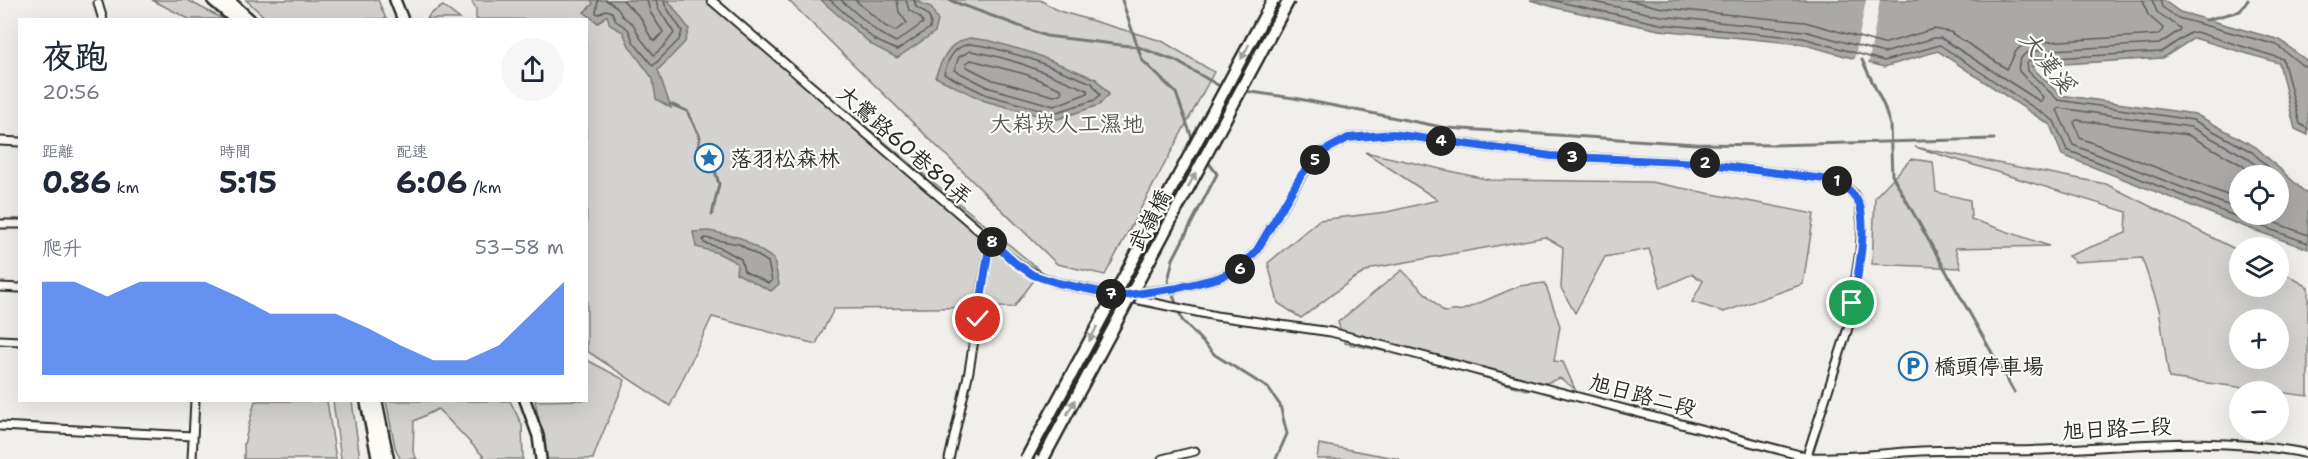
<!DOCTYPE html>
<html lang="zh-TW">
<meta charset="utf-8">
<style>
body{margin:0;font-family:"Shantell Sans","LXGW WenKai TC",sans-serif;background:#f6f6f7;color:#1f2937;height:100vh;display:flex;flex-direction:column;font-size:22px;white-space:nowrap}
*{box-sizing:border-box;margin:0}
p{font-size:20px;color:#747a83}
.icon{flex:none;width:33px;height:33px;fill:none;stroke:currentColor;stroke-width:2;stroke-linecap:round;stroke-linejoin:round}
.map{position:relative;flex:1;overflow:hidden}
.sheet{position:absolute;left:18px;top:18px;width:570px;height:384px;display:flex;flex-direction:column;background:#fff;border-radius:0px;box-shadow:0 6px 24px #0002}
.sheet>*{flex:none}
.controls{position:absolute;left:2229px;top:165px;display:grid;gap:12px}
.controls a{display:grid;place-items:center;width:60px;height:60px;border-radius:50%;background:#fff;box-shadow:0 6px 24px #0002;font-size:30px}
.pin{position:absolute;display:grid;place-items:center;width:51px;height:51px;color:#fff;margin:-26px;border:3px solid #fff;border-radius:50%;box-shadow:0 2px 6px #0007}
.km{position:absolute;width:30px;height:30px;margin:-15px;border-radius:50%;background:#222;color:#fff;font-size:16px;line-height:30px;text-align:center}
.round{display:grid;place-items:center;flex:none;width:63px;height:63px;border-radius:32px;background:#f6f6f7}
.summary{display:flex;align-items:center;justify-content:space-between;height:102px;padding:0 24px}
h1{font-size:33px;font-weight:700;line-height:45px}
.stats{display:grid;grid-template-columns:repeat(3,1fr);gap:9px;height:102px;padding:6px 24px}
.stats div{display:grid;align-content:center}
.stats b{font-size:30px;font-weight:700}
.stats small{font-size:16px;font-weight:400}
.stats p{font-size:16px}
.chart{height:168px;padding:12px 24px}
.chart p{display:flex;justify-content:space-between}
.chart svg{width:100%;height:108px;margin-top:6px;fill:#2563eb;opacity:.7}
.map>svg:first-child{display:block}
</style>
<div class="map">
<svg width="2308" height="459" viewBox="0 0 2308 459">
<rect width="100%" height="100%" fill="#f0efeb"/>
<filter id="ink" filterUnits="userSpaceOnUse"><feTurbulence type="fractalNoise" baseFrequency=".0167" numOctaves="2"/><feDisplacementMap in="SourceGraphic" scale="12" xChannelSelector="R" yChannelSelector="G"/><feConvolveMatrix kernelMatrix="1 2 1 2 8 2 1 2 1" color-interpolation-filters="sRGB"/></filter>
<g filter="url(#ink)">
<path fill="#d3d2cf" stroke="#7f7e7d" stroke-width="1.5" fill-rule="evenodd" d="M 152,0 L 187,0 L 223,19 L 189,19 Z
M 246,0 L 378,0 L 386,19 L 267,19 Z
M 471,0 L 718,0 L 784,59 L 1041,271 L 1014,307 L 834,309 L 816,344 L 712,317 L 670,406 L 587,351 L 586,20 L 476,19 L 476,9 Z
M 788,0 L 1040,0 L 1059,11 L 1162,41 L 1214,72 L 1105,275 L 1057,264 Z
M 443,6 L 460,19 L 427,19 L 430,14 Z
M 1915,147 L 2106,184 L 2239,251 L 2240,286 L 2278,286 L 2279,270 L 2308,287 L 2308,396 L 2169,378 L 2159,309 L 2142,258 L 2075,262 L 2068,256 L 2126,233 L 2127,212 ZM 2240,320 L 2278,320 L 2278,358 L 2240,358 Z
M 1365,152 L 1490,180 L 1651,182 L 1814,214 L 1803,284 L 1724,312 L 1692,302 L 1703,281 L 1692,274 L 1661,288 L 1649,249 L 1605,257 L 1575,313 L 1561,288 L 1563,247 L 1545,237 L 1373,268 L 1353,279 L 1301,318 L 1278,303 L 1268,263 L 1319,220 L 1387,212 L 1438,200 Z
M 1911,159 L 1933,162 L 1936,192 L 1970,200 L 1971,219 L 2049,246 L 1955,248 L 1961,268 L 1872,264 L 1875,197 Z
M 1402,270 L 1444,312 L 1463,310 L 1519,286 L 1545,283 L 1560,326 L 1554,361 L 1563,362 L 1575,389 L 1560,378 L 1526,390 L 1426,360 L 1345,343 L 1338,322 Z
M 587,360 L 625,380 C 615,407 602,432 593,459 L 547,459 L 535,401 L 586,400 Z
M 255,401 L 327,401 L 336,459 L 244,459 L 244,444 Z
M 333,401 L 352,401 L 360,459 L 341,459 Z
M 386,401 L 510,401 L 522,425 L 523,459 L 486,459 L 438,409 L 414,421 L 413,452 L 417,459 L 400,459 L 395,447 Z
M 1319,444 L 1400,459 L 1317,459 Z"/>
<path fill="#aaa9a7" stroke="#777775" stroke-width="1.5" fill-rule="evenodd" d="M 591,0 L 668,0 L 689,29 L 685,42 L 658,70 L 671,108 L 656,99 L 653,79 L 629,46 L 623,32 L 610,25 L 607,15 L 598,23 L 584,12 L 593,4 Z
M 821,0 L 913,0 L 931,7 L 938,21 L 935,32 L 897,58 L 872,45 Z
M 1530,0 L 2163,0 L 2180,12 L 2280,40 L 2308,62 L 2308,135 L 2295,129 L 2279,63 L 2194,38 L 2163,58 L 2031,66 L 2060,95 L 2195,114 L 2256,147 L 2308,195 L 2308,249 L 2248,228 L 2062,155 L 2050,125 L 1938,51 L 1884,67 L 1802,44 L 1659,30 L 1557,8 ZM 2240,176 L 2278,176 L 2278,214 L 2240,214 Z
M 970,38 L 991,41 L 1032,53 L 1096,79 L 1109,94 L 1099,105 L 1055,120 L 985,101 L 935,77 C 943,59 947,42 970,38 Z
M 709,231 L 741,238 L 774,259 L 779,284 L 771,291 L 736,273 L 737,263 L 718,253 L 696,247 L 693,232 Z"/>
<path fill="#f0efeb" d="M 1866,0 L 1880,0 L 1868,66 L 1854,62 Z"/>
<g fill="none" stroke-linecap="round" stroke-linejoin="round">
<path stroke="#5e5d5d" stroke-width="1.5" d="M 598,0 L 596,13 L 599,14 L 606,10 L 612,12 L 616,21 L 628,29 L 634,43 L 653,66 L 679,40 L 682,31 L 665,5 L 664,0
M 606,0 L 617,7 L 622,16 L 633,24 L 641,39 L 654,55 L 664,46 L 674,33 L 658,8 L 656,0
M 623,0 C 628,6 634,11 640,17 C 646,25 647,36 655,41 L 663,32 L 650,12 L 647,0
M 830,0 L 875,40 L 897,50 L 930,28 C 933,16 925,12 916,7 L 914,0
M 841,0 L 879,33 L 896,42 L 923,23 L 921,18 L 909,10 L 906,0
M 855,0 L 885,26 L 895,31 L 907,23 L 899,12 L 897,0
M 1551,0 L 1660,24 L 1803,38 L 1884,61 L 1940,45 L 2054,121 L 2067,150 L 2250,222 L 2308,243
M 1584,0 L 1661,16 L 1804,31 L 1884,53 L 1934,38 L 1941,38 L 2041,102 L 2043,97 L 2019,71 C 2017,61 2022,53 2033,51 L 2159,44 L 2179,31 L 2180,28 L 2157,12 L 2152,0
M 1627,0 L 1663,8 L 1805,22 L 1883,44 L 1934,29 L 1950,32 L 2007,69 C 2015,58 2011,49 2029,43 L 2157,35 L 2162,31 L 2163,28 L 2148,15 L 2143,0
M 2160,0 L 2162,7 L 2178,18 L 2277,45 L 2302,65 L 2308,67
M 970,44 L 990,47 L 1031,59 L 1092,83 L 1100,95 L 1095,100 L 1054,113 L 987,95 L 944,74 C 948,59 954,46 970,44 Z
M 970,51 C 1011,57 1049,74 1087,90 L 1088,93 L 1054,106 L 990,88 L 954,70 L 959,57 Z
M 971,60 L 1025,74 L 1061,89 L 1062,93 L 1054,96 L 993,80 L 967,67 L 966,63 Z
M 2278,176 L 2252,152 L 2193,120 L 2058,100 L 2028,71 L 2027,63 L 2033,59 L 2161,52 L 2190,33 L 2196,32 L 2283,59 L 2300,124 L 2308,129
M 2240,200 L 2080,138 L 2074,122 L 2077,120 L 2188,135 L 2242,165 L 2254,176
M 2240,210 L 2073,145 L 2057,110 L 2060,108 L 2191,127 L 2248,158 L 2267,176
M 2251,214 L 2308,235
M 705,238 L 739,244 L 768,262 L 772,281 L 768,283 L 744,271 L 741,259 L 721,248 L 704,243 L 703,240 Z"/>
<path stroke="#777775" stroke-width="3" d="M 949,0 L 1046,36 L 1138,47 L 1176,61 L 1223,88
M 1122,0 L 1142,60 L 1176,93 L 1193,141
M 2206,20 L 2240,11 L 2248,0
M 1862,60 L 1884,106 L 1890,125 L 1892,175 L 2014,392
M 1244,91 L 1294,98 L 1447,128 L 1696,144 L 1774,145 L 1994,139
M 670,104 L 687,111 L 700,137 L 697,155 L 703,164 L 715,171 L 719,184 L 712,215
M 1206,159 L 1217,174 L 1173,259 L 1168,281 L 1182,320 L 1215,355 L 1268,388 L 1280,405 L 1287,434 L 1276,459"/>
<g stroke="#2b2b2b" stroke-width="11">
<path id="minor" d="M 711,0 L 990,240 L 969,371 L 949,459
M 98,3 L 103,20
M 0,141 L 20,142
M 0,224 L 20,224
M 990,240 C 1014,262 1027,273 1058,283 L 1216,316 L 1331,332 L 1807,457 C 1845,459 1882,453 1921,451 C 1962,449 2003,452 2044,450 C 2133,446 2220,435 2308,454
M 0,287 L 20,288
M 1129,294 L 1178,288 L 1218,278 L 1240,268 L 1257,250 L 1302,175 L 1324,151 L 1348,138 L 1393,134 L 1551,156 L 1702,163 L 1839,181 L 1854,194 L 1860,206 L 1862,227 L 1860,251 L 1848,328 L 1806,459
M 0,340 L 20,341
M 0,426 L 193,436
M 192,459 L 195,400
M 1162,459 L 1195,451"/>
</g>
<g stroke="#2b2b2b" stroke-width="14">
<path id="tertiary" d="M 395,0 L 403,20
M 525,400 L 538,436 L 541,459"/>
</g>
<g stroke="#2b2b2b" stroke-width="15">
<path id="primary" d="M 213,0 L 236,20
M 228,0 L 250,20
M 366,400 L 378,459
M 376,400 L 388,459"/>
</g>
<use href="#minor" stroke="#fdfcf7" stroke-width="7"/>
<use href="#tertiary" stroke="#fdfcf7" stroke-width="9"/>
<use href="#primary" stroke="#fdfcf7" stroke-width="10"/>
<g stroke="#2b2b2b" stroke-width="15" stroke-linecap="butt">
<path id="primary-bridge" d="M 1026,459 L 1273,0
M 1043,459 L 1289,0"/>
</g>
<use href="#primary-bridge" stroke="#fdfcf7" stroke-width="10"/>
</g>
<defs><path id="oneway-solid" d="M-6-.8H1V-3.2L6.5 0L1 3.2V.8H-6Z" transform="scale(1.5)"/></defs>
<g fill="#9e9e9b">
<use href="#oneway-solid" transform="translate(1245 52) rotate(118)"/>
<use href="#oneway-solid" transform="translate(1192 180) rotate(-62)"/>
<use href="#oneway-solid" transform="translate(1093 334) rotate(118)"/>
<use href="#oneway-solid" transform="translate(1071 407) rotate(-62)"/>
</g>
</g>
<g fill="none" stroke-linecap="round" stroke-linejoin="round" filter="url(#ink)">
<g stroke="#fff" stroke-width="12">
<path id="route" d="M 978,319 L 990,240 L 1014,262 L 1033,275 L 1058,283 L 1120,296 L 1178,288 L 1218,278 L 1240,268 L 1257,250 L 1302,174 L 1324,151 L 1348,138 L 1393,134 L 1551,156 L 1702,163 L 1839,181 C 1847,188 1856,195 1860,206 C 1867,230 1858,278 1852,303"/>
</g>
<use href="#route" stroke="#2563eb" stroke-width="8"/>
</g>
<defs>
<g id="sight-ring" transform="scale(1.5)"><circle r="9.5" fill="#fdfcf7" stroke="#1f6fb2" stroke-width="1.5"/><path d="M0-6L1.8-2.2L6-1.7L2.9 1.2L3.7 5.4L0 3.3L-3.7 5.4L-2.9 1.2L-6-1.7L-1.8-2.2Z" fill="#1f6fb2"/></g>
<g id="parking-ring" transform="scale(1.5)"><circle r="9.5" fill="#fdfcf7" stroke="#1f6fb2" stroke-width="1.5"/><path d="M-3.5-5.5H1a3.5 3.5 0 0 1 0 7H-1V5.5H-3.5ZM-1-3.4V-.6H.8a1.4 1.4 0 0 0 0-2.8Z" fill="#1f6fb2"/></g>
</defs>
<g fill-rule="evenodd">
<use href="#sight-ring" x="709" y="158"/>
<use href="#parking-ring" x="1913" y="366"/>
</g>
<g text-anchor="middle" stroke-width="4.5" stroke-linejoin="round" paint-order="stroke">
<g font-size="22" fill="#555554" stroke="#fdfcf7">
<text x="1067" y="131">大嵙崁人工濕地</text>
</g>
<g font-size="22" fill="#2b2b2b" stroke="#fdfcf7">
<text transform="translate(905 145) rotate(41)" y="8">大鶯路60巷89弄</text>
<text transform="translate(1149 220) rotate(-62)" y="8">武嶺橋</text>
<text transform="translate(1643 395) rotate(15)" y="8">旭日路二段</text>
<text transform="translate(2117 428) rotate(-3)" y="8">旭日路二段</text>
</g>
<g font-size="22" fill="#2b2b2b" stroke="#fdfcf7" text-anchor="start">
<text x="730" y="166">落羽松森林</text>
<text x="1934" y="374">橋頭停車場</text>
</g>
<g font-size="24" font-style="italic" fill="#575756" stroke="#fdfcf7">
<text transform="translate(2047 62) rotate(51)" y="8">大漢溪</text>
</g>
</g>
</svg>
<div class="controls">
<a><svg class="icon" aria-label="locate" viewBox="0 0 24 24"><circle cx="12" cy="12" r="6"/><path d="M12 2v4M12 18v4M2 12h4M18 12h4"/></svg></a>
<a><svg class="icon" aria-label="layers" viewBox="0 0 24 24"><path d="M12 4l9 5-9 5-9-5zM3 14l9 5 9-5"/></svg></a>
<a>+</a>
<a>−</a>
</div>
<div class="pin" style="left:1852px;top:303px;background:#1e9e55"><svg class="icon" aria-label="arrive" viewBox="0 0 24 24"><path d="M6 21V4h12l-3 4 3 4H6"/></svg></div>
<div class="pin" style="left:978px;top:319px;background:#d93025"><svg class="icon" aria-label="check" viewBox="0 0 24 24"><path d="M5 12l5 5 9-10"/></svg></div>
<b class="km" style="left:1837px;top:181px">1</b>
<b class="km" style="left:1705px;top:163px">2</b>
<b class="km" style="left:1572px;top:157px">3</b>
<b class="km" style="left:1441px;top:141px">4</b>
<b class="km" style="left:1315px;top:160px">5</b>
<b class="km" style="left:1240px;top:269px">6</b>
<b class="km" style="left:1111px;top:294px">7</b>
<b class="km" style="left:992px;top:242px">8</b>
<section class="sheet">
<div class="summary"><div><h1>夜跑</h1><p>20:56</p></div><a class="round"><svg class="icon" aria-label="share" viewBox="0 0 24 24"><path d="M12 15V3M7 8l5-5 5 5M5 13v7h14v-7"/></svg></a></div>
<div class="stats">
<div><p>距離</p><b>0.86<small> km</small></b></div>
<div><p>時間</p><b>5:15</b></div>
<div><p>配速</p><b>6:06<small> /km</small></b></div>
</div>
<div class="chart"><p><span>爬升</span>53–58 m</p>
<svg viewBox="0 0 160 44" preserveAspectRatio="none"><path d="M0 44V6L10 6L20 12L30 6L40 6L50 6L60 12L70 19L80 19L90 19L100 25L110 32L120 38L130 38L140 32L150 19L160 6V44z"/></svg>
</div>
</section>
</div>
